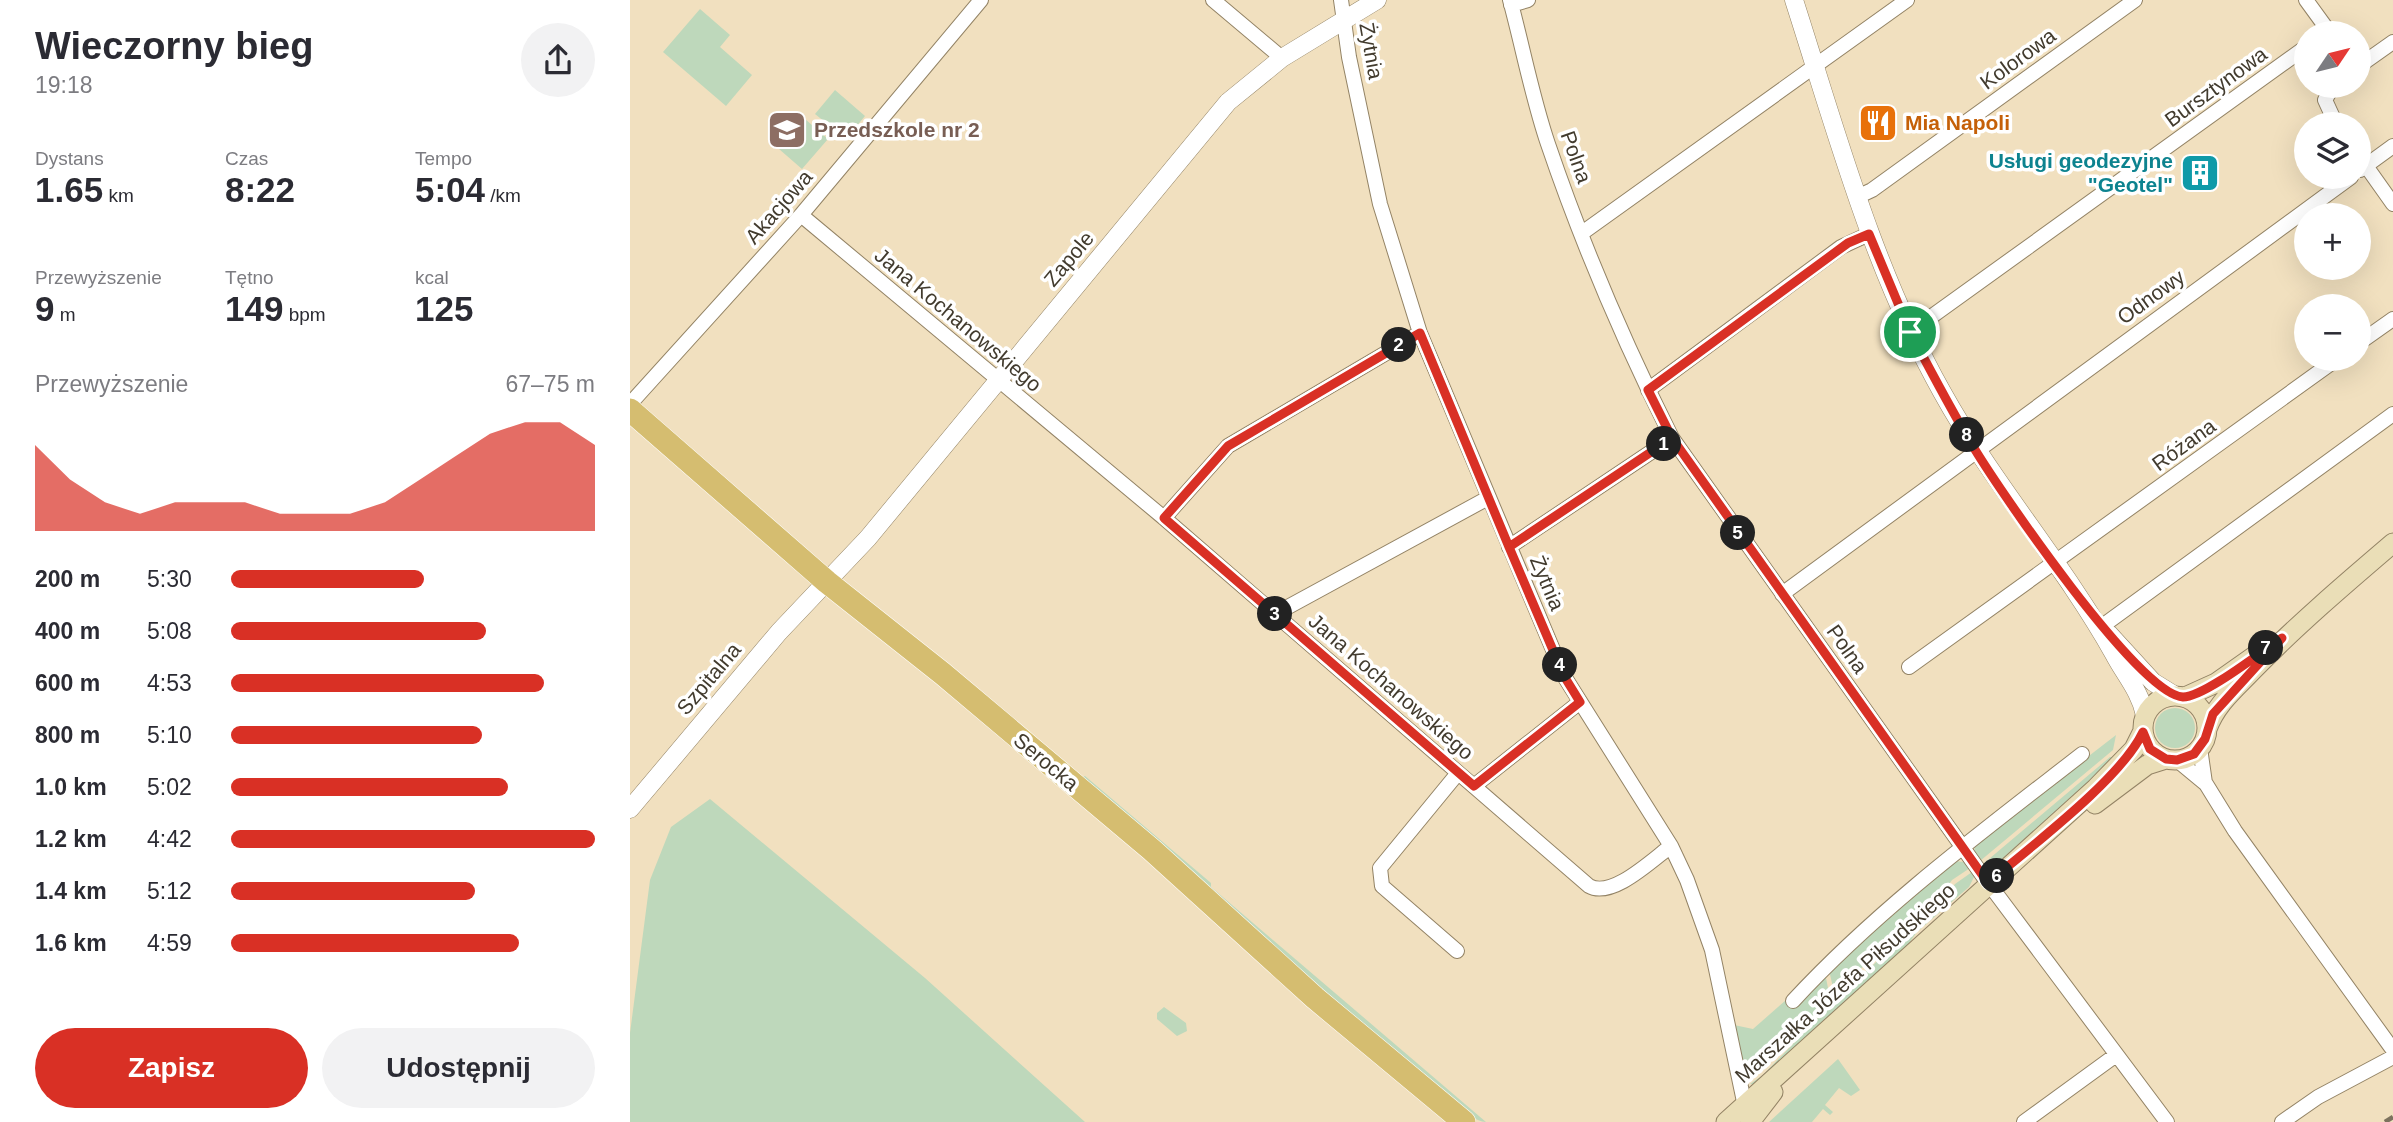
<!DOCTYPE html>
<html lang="pl">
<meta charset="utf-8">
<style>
body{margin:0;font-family:Helvetica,sans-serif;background:#f2f2f3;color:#2b2b33;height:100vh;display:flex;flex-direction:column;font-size:26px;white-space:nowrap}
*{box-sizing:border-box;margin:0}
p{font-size:23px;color:#7c7c81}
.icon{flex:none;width:38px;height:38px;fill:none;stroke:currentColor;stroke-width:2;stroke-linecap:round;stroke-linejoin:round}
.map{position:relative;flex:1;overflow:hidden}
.sheet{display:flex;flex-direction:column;background:#fff;width:630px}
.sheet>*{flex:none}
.needle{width:46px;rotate:55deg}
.controls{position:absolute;left:1664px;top:21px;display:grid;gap:14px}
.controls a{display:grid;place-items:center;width:77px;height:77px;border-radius:50%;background:#fff;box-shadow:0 7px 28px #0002;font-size:35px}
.pin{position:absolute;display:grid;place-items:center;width:60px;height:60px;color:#fff;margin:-30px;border:4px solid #fff;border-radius:50%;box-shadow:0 2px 7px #0007}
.km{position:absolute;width:35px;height:35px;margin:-18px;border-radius:50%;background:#222;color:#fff;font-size:19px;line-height:35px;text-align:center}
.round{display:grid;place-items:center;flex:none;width:74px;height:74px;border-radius:37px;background:#f2f2f3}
.overview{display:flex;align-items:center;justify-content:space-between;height:119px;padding:0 35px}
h1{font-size:38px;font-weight:700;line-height:52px}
.stats{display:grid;grid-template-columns:repeat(3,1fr);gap:10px;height:119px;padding:7px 35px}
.stats div{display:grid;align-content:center}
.stats b{font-size:35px;font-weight:700}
.stats small{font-size:19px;font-weight:400}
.stats p{font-size:19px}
.chart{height:196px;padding:14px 35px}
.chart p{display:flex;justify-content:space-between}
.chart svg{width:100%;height:126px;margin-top:7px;fill:#d93025;opacity:.7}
.cta{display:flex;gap:14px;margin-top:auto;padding:14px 35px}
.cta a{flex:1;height:80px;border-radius:42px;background:#d93025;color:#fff;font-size:28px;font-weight:700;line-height:80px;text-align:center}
.cta a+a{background:#f2f2f3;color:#2b2b33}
ul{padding:0 35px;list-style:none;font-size:23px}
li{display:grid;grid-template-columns:112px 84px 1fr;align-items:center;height:52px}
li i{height:18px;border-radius:9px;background:#d93025}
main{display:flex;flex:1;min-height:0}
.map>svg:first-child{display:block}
</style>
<main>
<section class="sheet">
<div class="overview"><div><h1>Wieczorny bieg</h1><p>19:18</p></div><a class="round"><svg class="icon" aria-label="share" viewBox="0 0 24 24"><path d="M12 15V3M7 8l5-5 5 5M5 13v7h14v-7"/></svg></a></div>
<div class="stats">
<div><p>Dystans</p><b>1.65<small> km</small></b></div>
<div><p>Czas</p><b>8:22</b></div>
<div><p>Tempo</p><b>5:04<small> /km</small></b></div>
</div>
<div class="stats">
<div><p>Przewyższenie</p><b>9<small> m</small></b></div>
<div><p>Tętno</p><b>149<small> bpm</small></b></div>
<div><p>kcal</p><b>125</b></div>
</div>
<div class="chart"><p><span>Przewyższenie</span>67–75 m</p>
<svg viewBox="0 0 160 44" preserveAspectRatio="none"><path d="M0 44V14L10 26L20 34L30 38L40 34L50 34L60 34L70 38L80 38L90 38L100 34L110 26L120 18L130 10L140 6L150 6L160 14V44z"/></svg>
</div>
<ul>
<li><b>200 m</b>5:30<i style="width:53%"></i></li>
<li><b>400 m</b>5:08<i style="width:70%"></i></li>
<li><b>600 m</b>4:53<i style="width:86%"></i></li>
<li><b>800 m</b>5:10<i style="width:69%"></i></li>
<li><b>1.0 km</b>5:02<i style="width:76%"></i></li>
<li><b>1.2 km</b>4:42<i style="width:100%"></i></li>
<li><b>1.4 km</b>5:12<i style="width:67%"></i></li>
<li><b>1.6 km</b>4:59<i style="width:79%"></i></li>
</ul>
<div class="cta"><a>Zapisz</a><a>Udostępnij</a></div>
</section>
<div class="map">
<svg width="1763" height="1122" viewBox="0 0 1763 1122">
<rect width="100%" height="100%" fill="#f1e0bf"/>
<path fill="#bed8bb" d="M 70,9 L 100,35 L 90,47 L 122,75 L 96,106 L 33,52 Z
M 205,90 L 235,116 L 216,139 L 185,114 Z
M 175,119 L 198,139 L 172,169 L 149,149 Z
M1525 728a20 20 0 1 1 40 0a20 20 0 1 1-40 0Z
M 1486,735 L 1483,750 L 1350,861 L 1344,855 L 1345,844 Z
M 1480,757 L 1483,757 L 1433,814 L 1402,832 L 1366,864 L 1353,864 Z
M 455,776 L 581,883 L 581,887 L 856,1122 C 838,1122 792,1075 776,1062 C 666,969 559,873 451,778 Z
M 80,799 L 295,978 L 455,1122 L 0,1122 L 0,1033 L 20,880 L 41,827 Z
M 1325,861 L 1334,862 L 1340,868 L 1322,880 L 1304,905 L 1204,992 L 1199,970 Z
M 1342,872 L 1344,877 L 1339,887 L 1287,932 L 1268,958 L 1127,1085 L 1120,1084 L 1133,1075 L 1212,993 L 1306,908 L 1325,884 Z
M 1195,973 L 1200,998 L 1129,1072 L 1114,1074 L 1104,1025 L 1123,1029 L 1156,1000 L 1165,1008 Z
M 534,1007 L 556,1023 L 557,1031 L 547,1036 L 527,1019 L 527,1013 Z
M 1208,1059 L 1230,1090 L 1221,1096 L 1209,1088 L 1195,1105 L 1203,1112 L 1200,1115 L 1193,1109 L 1182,1122 L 1139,1122 Z"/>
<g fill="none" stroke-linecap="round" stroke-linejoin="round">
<g stroke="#938365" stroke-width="16">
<path id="minor" d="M 583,0 L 652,58
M 711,0 L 719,57 L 750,204 L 790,333 L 934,676 L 1041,846 L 1057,880 L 1082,950 L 1116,1111
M 880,0 C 893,48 902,97 918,144 C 952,244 995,344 1042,438 L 1358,883
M 1676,0 L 1700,33
M 881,5 L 898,0
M 1729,66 L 1763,42
M 1703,86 L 1695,100 L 1706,124
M 1729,156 L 1763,204
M 1730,170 L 1763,146
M 1227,197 L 1242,190 L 1505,0
M 171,215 L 534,518 L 959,886 C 982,899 1022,860 1041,846
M 952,233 L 1277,0
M 1280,332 L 1676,47
M 1729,343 L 1763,319
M 1018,390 L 1211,247 L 1239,234
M 0,404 L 171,215 L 351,0
M 534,518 L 598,446 L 790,333
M 879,547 L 1042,438
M 1152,594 L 1721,177
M 645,614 L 858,498
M 1471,627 L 1763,414
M 1279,667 L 1707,359
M 1570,748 L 1575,783
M 1547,760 L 1576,784 L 1605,831 L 1763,1050
M 844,786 L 950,702
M 1365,892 L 1537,1122
M 827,951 L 752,886 L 750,868 L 828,773
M 1163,1001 C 1249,908 1353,831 1452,754
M 1394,1122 L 1486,1055
M 1652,1122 L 1688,1097 L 1763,1057"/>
</g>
<g stroke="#938365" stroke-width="19">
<path id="tertiary" d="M 1164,0 C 1207,134 1243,269 1312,392 C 1363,484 1433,563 1484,654 C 1495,675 1510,691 1515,715
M 1479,634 L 1523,682 L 1544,695
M 0,809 L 149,632 L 238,538 L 598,102 L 652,58 L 747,0"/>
</g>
<g stroke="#938365" stroke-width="21">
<path id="secondary" d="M1513 728a32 32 0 1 1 64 0a32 32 0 1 1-64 0Z
M 1555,697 L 1586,683 L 1630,652
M 1577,729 C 1586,704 1605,689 1623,670 C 1667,625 1715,584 1763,543
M 1465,804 L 1517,765 L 1536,759
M 1096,1122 L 1466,788 L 1504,749 L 1513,731
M 1120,1122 L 1143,1092"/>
</g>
<g stroke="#fff" stroke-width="24">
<path id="primary" d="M 0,410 L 197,582 L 313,674 L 522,850 L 685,998 L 834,1122"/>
</g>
<use href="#minor" stroke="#fff" stroke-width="14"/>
<use href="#tertiary" stroke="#fff" stroke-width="18"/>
<use href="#secondary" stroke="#eadeb7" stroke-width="19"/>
<use href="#primary" stroke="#d5bd70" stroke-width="23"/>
<path stroke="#7c725e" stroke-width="4.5" stroke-dasharray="14 7" stroke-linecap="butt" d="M 1755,1122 L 1763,1117"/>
</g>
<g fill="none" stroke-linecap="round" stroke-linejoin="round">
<g stroke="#fff" stroke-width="14">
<path id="route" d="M 1280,332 L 1239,234 L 1218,243 L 1018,390 L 1042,438 L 879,547 L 790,333 L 598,446 L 534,518 L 844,786 L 950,702 L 934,676 L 879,547 L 1042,438 L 1358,883 C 1400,847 1491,779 1513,732 L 1520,749 L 1536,759 L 1547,760 L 1564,754 L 1575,739 L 1583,714 L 1652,638 C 1631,652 1574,697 1553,697 C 1509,695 1370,491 1344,448 C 1321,410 1301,371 1280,332"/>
</g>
<use href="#route" stroke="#d93025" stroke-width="9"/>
</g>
<defs>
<g id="restaurant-square" transform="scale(2.0125)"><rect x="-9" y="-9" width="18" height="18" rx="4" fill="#e8710a" stroke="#fff"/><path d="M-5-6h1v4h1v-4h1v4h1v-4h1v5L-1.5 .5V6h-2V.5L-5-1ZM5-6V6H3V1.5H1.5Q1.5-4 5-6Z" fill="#fff"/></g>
<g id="school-square" transform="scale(2.0125)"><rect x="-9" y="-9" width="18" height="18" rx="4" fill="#8d6e63" stroke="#fff"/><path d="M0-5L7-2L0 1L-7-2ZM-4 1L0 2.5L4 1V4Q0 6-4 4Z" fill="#fff"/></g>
<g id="building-square" transform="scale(2.0125)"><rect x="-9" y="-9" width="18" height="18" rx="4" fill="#0f9aa8" stroke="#fff"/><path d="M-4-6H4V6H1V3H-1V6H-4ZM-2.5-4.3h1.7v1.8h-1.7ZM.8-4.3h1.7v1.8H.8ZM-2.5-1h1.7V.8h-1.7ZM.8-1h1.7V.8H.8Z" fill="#fff"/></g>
</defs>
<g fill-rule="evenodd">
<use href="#restaurant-square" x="1248" y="123"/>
<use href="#school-square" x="157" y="130"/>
<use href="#building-square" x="1570" y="173"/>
</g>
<g text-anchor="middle" stroke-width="7" stroke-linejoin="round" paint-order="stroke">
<g font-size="21" fill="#423b2e" stroke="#fff">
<text transform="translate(741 51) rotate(80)" y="7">Żytnia</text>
<text transform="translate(1388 59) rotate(-36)" y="7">Kolorowa</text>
<text transform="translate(1586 87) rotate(-36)" y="7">Bursztynowa</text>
<text transform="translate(946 157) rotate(70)" y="7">Polna</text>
<text transform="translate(149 207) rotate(-49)" y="7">Akacjowa</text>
<text transform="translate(439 259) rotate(-50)" y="7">Zapole</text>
<text transform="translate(1521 297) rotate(-36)" y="7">Odnowy</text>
<text transform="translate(328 320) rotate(40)" y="7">Jana Kochanowskiego</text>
<text transform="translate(1554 445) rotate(-36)" y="7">Różana</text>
<text transform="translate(917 583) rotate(67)" y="7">Żytnia</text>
<text transform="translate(1217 649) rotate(55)" y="7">Polna</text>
<text transform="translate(79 679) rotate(-50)" y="7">Szpitalna</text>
<text transform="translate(761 687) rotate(41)" y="7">Jana Kochanowskiego</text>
<text transform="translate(416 762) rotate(40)" y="7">Serocka</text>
<text transform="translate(1215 983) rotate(-42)" y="7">Marszałka Józefa Piłsudskiego</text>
</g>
<g font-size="21" font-weight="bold" fill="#c56008" stroke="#fff" text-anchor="start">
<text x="1275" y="130">Mia Napoli</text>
</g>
<g font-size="21" font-weight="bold" fill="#785e54" stroke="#fff" text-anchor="start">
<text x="184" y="137">Przedszkole nr 2</text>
</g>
<g font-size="21" font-weight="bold" fill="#0d838f" stroke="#fff" text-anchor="end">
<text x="1543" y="168">Usługi geodezyjne<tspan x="1543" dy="24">"Geotel"</tspan></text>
</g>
</g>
</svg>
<div class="controls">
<a><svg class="needle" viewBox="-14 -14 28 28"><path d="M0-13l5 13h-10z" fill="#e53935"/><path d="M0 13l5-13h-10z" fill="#7c7c81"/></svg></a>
<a><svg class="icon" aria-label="layers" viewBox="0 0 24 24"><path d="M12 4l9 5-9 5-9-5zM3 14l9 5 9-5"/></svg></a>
<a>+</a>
<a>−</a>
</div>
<div class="pin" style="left:1280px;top:332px;background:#1e9e55"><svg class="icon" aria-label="arrive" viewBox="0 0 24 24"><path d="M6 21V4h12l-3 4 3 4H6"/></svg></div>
<b class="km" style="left:1034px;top:444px">1</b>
<b class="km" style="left:769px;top:345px">2</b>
<b class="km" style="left:645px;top:614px">3</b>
<b class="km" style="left:930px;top:665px">4</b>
<b class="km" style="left:1108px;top:533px">5</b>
<b class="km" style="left:1367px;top:876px">6</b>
<b class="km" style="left:1636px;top:648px">7</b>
<b class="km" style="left:1337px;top:435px">8</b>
</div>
</main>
